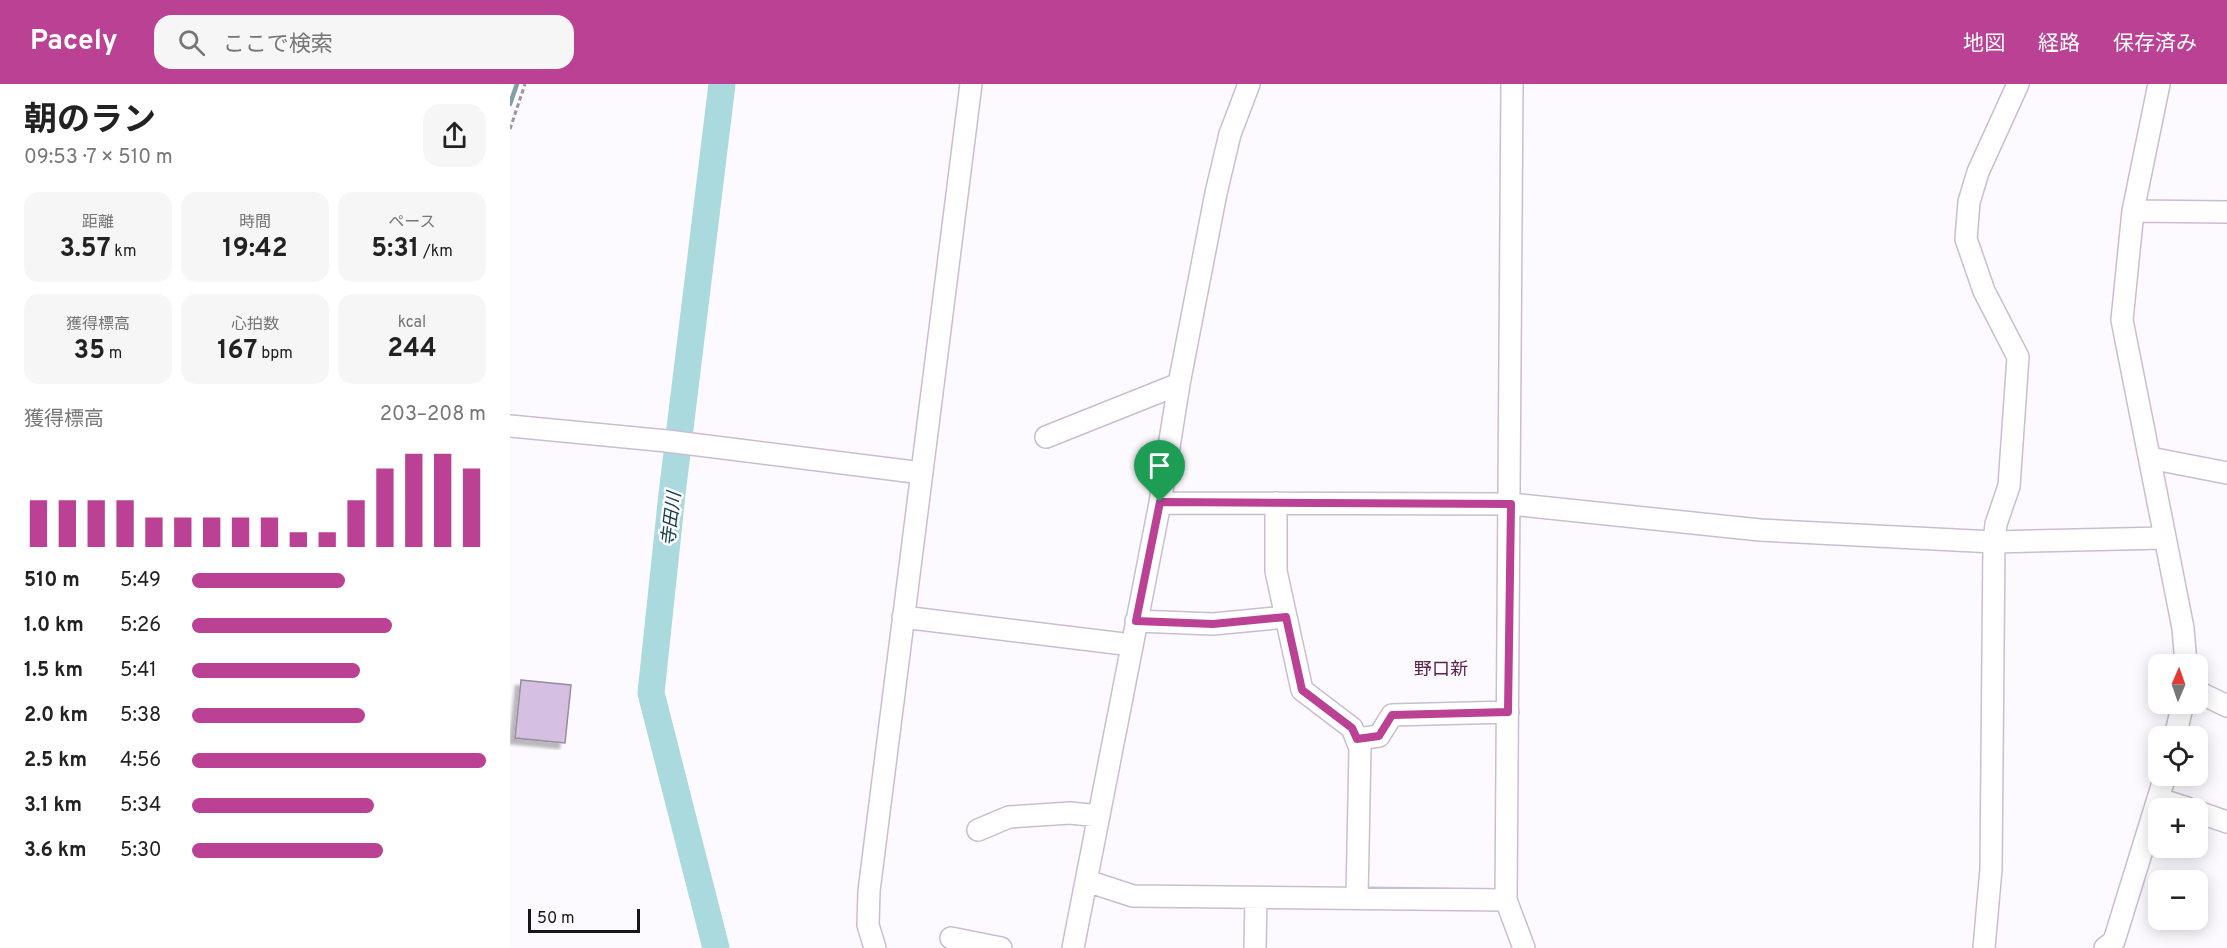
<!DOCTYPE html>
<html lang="ja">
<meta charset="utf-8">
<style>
body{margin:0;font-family:Overpass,"Noto Sans JP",sans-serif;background:#f6f6f6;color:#222;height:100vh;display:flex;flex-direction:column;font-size:22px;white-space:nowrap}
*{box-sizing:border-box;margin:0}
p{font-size:20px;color:#767676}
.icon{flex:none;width:33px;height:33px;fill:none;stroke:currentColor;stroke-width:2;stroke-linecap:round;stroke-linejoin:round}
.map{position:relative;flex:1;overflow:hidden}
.sheet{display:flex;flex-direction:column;background:#fff;width:510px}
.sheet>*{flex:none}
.needle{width:39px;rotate:2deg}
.controls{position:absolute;left:1638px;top:570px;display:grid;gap:12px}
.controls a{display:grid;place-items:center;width:60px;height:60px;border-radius:12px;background:#fff;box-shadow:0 3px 15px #0003;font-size:30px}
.scale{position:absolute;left:18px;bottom:15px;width:112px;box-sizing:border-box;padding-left:6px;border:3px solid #18141b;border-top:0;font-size:16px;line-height:21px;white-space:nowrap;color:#18141b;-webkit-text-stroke:4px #fdfaff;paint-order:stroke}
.pin{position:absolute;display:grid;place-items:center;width:51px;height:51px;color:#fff;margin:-62px -26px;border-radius:50% 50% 50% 0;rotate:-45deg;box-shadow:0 0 6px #0007}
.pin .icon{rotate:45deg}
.round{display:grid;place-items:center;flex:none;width:63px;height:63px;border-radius:18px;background:#f6f6f6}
.overview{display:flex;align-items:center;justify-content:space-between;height:102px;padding:0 24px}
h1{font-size:33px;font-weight:700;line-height:45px}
.figures{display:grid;grid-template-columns:repeat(3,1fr);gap:9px;height:102px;padding:6px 24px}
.figures div{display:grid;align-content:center;border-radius:15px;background:#f6f6f6;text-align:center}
.figures b{font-size:26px;font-weight:700}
.figures small{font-size:16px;font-weight:400}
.figures p{font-size:16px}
.chart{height:168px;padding:12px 24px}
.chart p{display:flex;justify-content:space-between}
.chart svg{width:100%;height:108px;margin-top:6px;stroke:#bb4194;stroke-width:6}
ul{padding:0 24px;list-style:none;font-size:20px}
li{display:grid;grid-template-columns:96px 72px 1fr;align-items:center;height:45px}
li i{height:15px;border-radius:8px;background:#bb4194}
header{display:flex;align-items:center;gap:36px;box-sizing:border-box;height:84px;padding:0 30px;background:#bb4194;color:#fff}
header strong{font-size:28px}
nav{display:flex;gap:33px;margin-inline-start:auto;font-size:21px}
.search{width:420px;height:54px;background:#f6f6f6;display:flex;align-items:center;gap:15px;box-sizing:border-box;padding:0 21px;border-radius:18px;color:#767676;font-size:22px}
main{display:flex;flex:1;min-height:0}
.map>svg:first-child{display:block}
</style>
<header>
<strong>Pacely</strong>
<div class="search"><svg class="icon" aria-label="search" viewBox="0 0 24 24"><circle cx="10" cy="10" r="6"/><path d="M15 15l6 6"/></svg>ここで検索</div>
<nav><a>地図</a><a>経路</a><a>保存済み</a></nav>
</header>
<main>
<section class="sheet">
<div class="overview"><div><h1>朝のラン</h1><p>09:53 · 7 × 510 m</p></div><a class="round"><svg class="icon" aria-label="share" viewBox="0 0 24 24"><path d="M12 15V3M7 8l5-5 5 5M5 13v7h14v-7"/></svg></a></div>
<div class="figures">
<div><p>距離</p><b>3.57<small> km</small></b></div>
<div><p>時間</p><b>19:42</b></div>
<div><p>ペース</p><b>5:31<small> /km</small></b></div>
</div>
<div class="figures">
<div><p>獲得標高</p><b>35<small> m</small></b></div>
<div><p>心拍数</p><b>167<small> bpm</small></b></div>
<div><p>kcal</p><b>244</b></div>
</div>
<div class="chart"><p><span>獲得標高</span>203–208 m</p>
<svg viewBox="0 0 160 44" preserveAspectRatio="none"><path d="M5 44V25M15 44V25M25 44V25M35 44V25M45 44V32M55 44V32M65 44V32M75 44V32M85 44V32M95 44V38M105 44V38M115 44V25M125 44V12M135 44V6M145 44V6M155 44V12"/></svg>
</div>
<ul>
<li><b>510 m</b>5:49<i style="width:52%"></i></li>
<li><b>1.0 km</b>5:26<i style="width:68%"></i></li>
<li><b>1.5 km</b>5:41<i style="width:57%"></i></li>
<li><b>2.0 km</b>5:38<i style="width:59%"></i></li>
<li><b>2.5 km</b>4:56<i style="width:100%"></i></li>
<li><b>3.1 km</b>5:34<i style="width:62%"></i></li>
<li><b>3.6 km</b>5:30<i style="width:65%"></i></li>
</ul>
</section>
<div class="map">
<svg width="1717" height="864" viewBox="0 0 1717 864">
<defs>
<filter id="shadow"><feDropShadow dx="-5.5" dy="5.5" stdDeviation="1.5" flood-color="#0004"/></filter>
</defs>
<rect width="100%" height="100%" fill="#fdfaff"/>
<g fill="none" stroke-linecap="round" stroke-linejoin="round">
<path stroke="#7e9fa4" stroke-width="4.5" d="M 0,20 L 7,0"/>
<path stroke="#aadade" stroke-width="27" d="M 206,864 L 141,609 L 162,410 L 212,0"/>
</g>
<path fill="#d5c0e1" stroke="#978b9e" stroke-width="1.5" filter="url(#shadow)" d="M 11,596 L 61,601 L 55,659 L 5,654 Z"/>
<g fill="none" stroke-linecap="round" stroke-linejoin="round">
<g stroke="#cabdd1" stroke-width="24">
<path id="minor" d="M 1002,0 L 996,816 L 1014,864
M 1649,0 L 1623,127 L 1612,236 L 1673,544 L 1676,580
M 1623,127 L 1717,128
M 0,342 L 157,357 L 412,389
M 536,353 L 669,300
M 1640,374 L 1717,389
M 650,419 L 1001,420 L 1250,446 L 1484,458 L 1653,454
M 766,419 L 766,487 L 792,606 L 842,644 L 850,664 L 847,814
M 393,533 L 622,561
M 626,537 L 703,540 L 776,533
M 1688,608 L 1717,622
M 1665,652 L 1673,620
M 847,655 L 869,652 L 882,631 L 998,628
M 1649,715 L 1677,724
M 1688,728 L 1717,738
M 468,746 L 499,733 L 560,729 L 589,732
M 577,797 L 623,812 L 996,816
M 441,854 L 491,864
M 365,864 L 358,841 L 359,807 L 461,0
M 563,864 L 650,419 L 669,300 L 706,109 L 720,50 L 739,0
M 745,864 L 746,814
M 1474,864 L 1481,785 L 1484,458 L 1486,440 L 1499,402 L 1508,273 L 1474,207 L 1456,155 L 1459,118 L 1468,88 L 1508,0
M 1595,864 L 1604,857 L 1655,692"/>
</g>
<path stroke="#9a969c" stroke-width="3" stroke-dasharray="4.5 3" stroke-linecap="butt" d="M 0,45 L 15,0"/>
<use href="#minor" stroke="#fff" stroke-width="21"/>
</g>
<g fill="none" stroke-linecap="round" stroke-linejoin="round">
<g stroke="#fff" stroke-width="12">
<path id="route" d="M 650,418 L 1001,420 L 998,628 L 882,631 L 869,652 L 847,655 L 842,644 L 792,606 L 776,533 L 703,540 L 626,537 Z"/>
</g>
<use href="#route" stroke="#bb4194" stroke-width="8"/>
</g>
<g text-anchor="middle" stroke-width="5" stroke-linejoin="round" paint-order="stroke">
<g font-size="18" font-style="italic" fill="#154245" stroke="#fdfaff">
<text transform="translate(161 435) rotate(-83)" y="6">寺田川</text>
</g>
<g font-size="18" fill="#5c2148" stroke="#fdfaff">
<text x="931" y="591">野口新</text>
</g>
</g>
</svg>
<div class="controls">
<a><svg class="needle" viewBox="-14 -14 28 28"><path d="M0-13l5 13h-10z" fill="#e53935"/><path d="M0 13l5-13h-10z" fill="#767676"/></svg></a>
<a><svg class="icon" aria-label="locate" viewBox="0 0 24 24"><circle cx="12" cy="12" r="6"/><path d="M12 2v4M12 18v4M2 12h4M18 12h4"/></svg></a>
<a>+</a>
<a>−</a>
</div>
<div class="scale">50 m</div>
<div class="pin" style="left:650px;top:418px;background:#1e9e55"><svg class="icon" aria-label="arrive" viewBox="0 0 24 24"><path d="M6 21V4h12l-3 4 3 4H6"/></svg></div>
</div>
</main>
